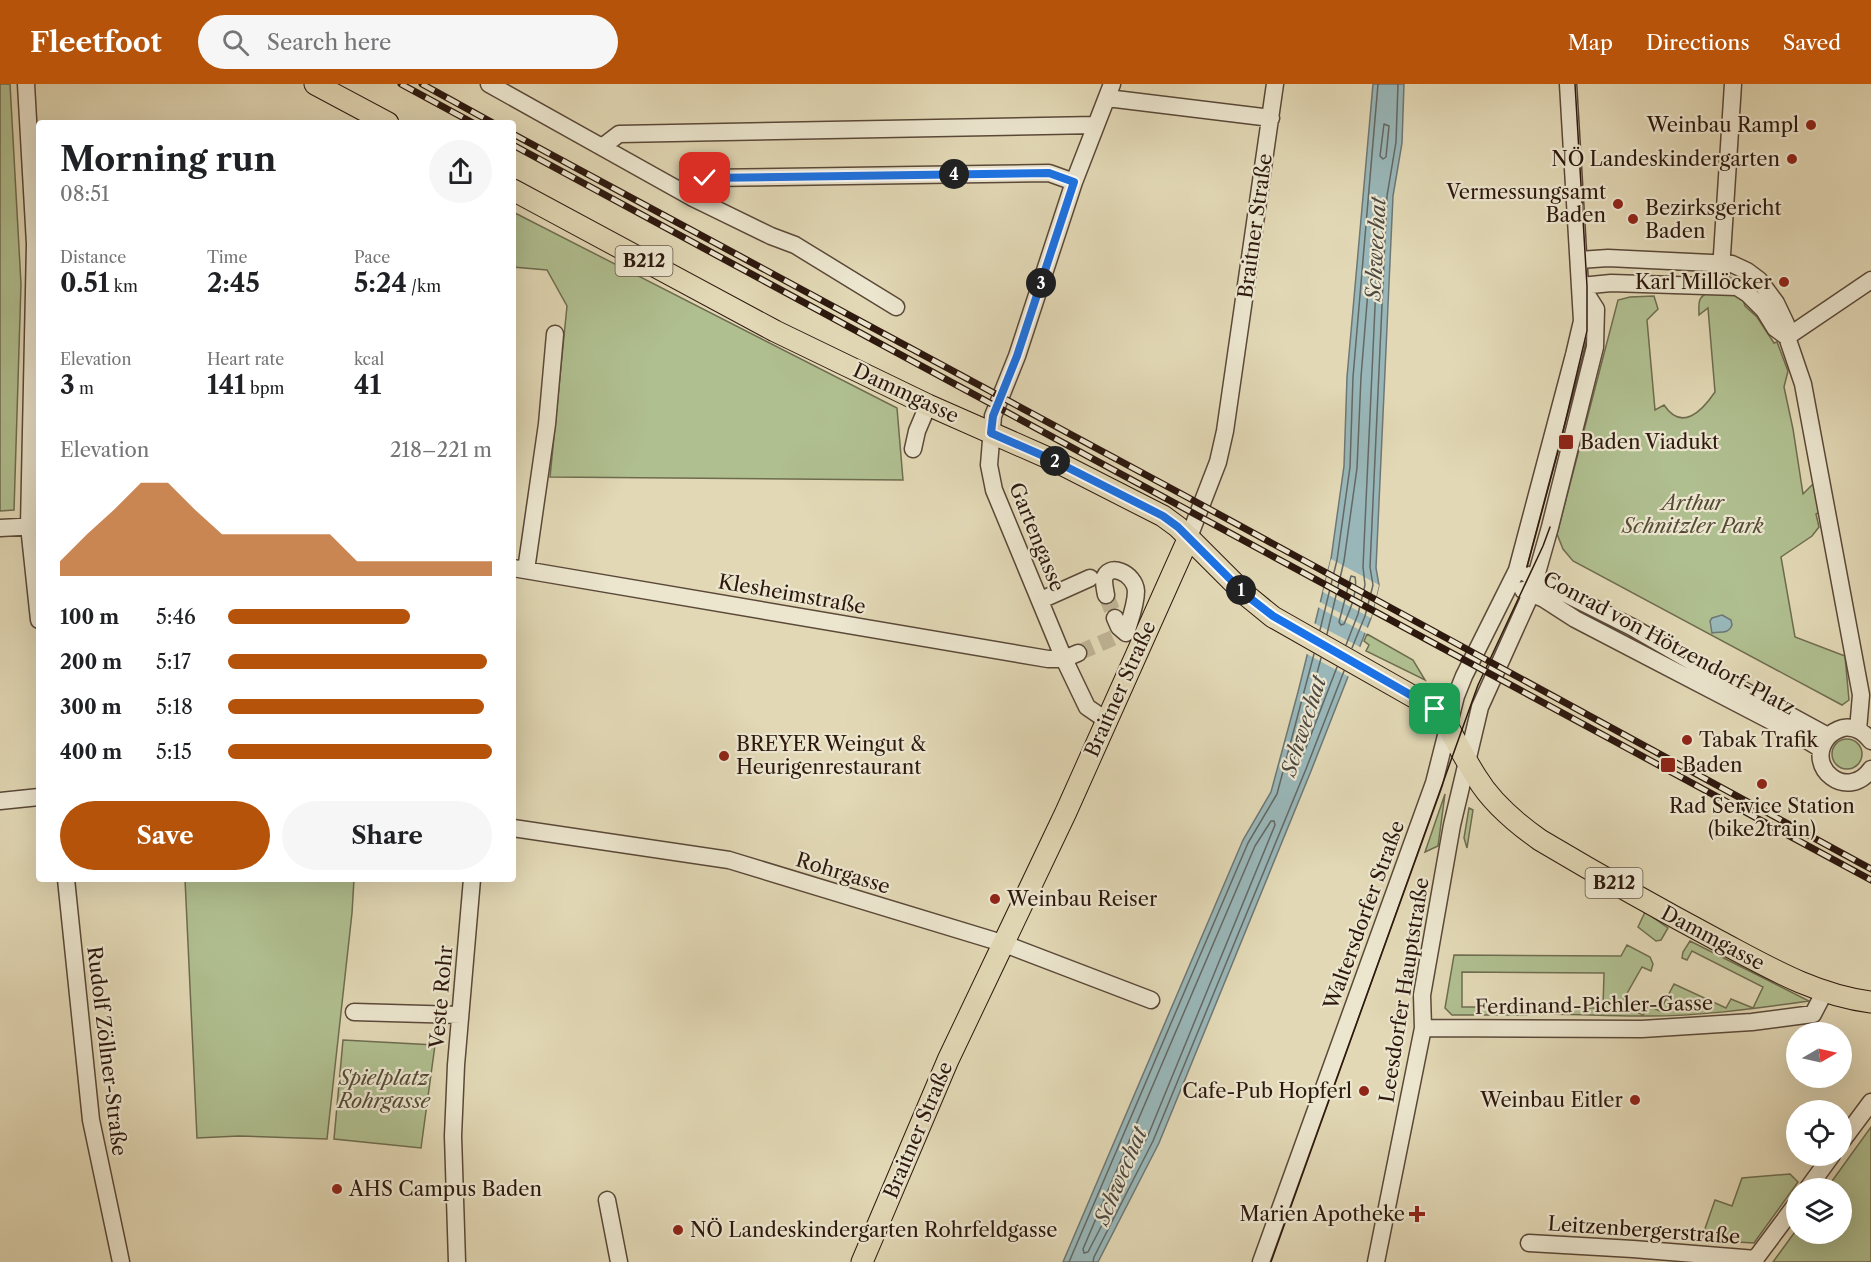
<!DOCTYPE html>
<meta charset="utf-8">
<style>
body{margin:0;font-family:"Libre Caslon Text",serif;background:#f6f6f6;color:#202124;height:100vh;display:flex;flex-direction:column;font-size:22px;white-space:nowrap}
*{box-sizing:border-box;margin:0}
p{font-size:20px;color:#757577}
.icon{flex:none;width:33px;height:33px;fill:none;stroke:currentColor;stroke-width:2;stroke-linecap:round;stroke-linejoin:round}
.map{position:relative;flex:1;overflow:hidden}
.sheet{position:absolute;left:36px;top:36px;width:480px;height:762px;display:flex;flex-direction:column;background:#fff;border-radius:6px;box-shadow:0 6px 24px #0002}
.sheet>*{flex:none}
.needle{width:39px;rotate:81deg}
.buttons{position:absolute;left:1786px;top:938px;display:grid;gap:12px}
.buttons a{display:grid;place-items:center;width:66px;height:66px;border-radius:50%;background:#fff;box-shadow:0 6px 24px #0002;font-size:30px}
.pin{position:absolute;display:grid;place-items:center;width:51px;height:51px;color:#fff;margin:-26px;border-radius:12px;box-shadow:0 3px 9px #0006}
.km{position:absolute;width:30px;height:30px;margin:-15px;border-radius:50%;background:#222;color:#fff;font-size:16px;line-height:30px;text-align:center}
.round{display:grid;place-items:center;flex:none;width:63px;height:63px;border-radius:32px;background:#f6f6f6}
.head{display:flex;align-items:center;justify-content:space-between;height:102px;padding:0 24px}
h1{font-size:33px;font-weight:700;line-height:45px}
.figures{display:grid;grid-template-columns:repeat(3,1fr);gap:9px;height:102px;padding:6px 24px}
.figures div{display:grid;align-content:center}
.figures b{font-size:26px;font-weight:700}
.figures small{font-size:16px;font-weight:400}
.figures p{font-size:16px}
.chart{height:168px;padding:12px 24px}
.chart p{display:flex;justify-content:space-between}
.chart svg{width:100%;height:108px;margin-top:6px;fill:#b45309;opacity:.7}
.cta{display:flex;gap:12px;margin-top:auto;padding:12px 24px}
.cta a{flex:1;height:69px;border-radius:36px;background:#b45309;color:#fff;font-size:24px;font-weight:700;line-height:69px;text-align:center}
.cta a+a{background:#f6f6f6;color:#202124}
ul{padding:0 24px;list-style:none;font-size:20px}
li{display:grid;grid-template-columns:96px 72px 1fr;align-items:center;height:45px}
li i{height:15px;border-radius:8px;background:#b45309}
header{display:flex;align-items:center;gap:36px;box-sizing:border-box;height:84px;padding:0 30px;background:#b45309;color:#fff}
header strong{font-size:28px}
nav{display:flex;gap:33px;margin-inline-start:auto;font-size:21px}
.search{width:420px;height:54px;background:#f6f6f6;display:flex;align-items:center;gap:15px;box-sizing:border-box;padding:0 21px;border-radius:33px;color:#757577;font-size:22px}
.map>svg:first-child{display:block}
</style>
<header>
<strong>Fleetfoot</strong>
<div class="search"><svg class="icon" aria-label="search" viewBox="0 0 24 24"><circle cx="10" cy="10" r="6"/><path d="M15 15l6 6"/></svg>Search here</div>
<nav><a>Map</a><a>Directions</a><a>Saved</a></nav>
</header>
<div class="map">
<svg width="1871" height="1178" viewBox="0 0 1871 1178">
<rect width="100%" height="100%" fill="#e2d8b5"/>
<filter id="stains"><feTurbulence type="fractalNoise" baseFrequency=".00333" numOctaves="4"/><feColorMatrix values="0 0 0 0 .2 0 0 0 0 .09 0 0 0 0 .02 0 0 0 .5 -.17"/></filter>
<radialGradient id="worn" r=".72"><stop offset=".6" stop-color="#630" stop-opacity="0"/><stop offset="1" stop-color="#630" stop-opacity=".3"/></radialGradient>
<path fill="#b0bf90" stroke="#6e6c4f" stroke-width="1.5" d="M 0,0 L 10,0 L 21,200 L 14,426 L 0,427 Z
M 513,128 L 897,324 L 903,396 L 550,393 L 567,222 L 547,186 L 513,183 Z
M 1707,209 L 1734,209 L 1742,212 L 1745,222 L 1757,233 L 1774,259 L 1777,258 L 1788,287 L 1784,303 L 1793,345 L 1803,410 L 1814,399 L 1820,428 L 1816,430 L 1819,443 L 1812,452 L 1781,473 L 1795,553 L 1845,572 L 1849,616 L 1842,621 L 1573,477 L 1563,465 L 1557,450 L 1618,216 L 1630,213 L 1654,212 L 1658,225 L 1647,236 L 1655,326 L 1664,321 C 1682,348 1702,327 1715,308 L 1708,224 L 1699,231 C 1699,221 1697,214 1707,209 Z
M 1367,550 L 1413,576 L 1425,596 L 1366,567 L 1369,561 L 1364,557 Z
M1832 670a15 15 0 1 1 30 0a15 15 0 1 1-30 0Z
M 1445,710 L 1438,762 L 1425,768 Z
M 1469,724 L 1473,726 L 1467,764 L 1464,754 Z
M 185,795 L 354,795 L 352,829 L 327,1055 L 239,1052 L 197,1054 Z
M 1645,828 L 1668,844 L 1661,856 L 1656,857 L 1638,843 Z
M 1690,857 L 1809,917 C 1753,925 1695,933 1638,932 C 1606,932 1574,930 1541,930 L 1541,924 L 1603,924 L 1604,889 L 1462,888 L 1462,923 L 1527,923 L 1527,931 L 1452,931 L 1445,924 L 1454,871 L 1621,872 L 1627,861 L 1650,873 L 1653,880 L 1651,887 L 1642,883 L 1621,920 L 1643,931 L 1649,922 L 1660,927 L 1674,900 L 1726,924 L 1731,915 L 1753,924 L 1763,903 L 1692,867 L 1687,876 L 1682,874 L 1683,868 Z
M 343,956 L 435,961 L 421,1064 L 334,1055 Z
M 1871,1043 L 1871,1178 L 1773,1178 L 1797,1145 L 1797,1149 L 1842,1149 L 1842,1104 L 1827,1104 Z
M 1790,1090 L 1798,1098 L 1754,1159 L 1701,1156 L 1715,1116 L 1732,1122 L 1742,1094 Z"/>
<path fill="#99b7b9" stroke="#6e7775" stroke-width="1.5" d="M 1373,0 L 1404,0 L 1402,59 L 1393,112 L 1376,484 L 1379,501 L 1371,534 L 1311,687 L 1159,1059 L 1098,1178 L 1063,1178 L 1243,756 L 1271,708 L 1298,608 L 1331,475 L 1344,382 L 1347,293 Z
M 1722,531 L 1731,536 L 1732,541 C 1728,551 1720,547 1712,549 L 1710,537 L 1712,534 Z"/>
<path fill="#e2d8b5" d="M 1331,475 L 1379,501 L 1371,534 L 1323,508 Z
M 1318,517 L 1370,545 L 1367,550 L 1316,522 Z
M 1312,538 L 1362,564 L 1351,594 L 1305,569 Z"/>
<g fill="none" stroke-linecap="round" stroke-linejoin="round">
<path stroke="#636864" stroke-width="1.5" d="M 1384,40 L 1389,42 L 1386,73 L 1383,75 L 1380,72 Z
M 1351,492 L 1355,493 C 1358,508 1350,526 1344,540 L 1341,541 L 1339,538 Z
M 1320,546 L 1337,476 L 1350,383 L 1353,293 L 1378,0
M 1327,550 L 1344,477 L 1357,384 L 1361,293 L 1372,157 L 1375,155 L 1378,158 L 1363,483 L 1365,501 L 1358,530 L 1346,561
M 1352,564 L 1365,532 L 1373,501 L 1370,483 L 1387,112 L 1396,58 L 1398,0
M 1321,574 L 1293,680 L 1295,684 L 1299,682 L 1337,583
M 1271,737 L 1274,737 L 1275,741 L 1147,1054 L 1088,1168 L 1084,1169 L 1083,1165 L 1255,762 Z
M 1069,1178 L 1248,759 L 1277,710 L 1314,570
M 1093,1178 L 1094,1173 L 1153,1057 L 1306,685 L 1344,587"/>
<path stroke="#beb294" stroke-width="16" stroke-dasharray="16 8" stroke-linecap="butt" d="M 1106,511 L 1115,534
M 1078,569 L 1113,554"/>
<g stroke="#5a4838" stroke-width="19">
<path id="minor" d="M 26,0 L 35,160 L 29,442 L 39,536
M 489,0 L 693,114 L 771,152 L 795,161 L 896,223
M 1107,14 L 1271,34
M 602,63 L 619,50 L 1096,41
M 693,114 L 705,94 L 1049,89 L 1074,98
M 1579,176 L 1608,174 L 1732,180 L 1747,187 L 1759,196 L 1776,219 L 1786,240 L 1787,253 L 1803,300 L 1861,611 L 1858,646
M 1581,202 L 1611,199 L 1737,203 L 1748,210 L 1764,226 L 1775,244 L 1787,253
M 1720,202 L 1733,0
M 1787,253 L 1871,196
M 913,365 L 917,347 L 928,321
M 0,444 L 38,442
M 1189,453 L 1218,378 L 1225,347 L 1275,0
M 513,484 L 1048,575 L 1064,575 L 1078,569
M 526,486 L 547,340 L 555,250
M 1528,491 L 1632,543 L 1708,587 L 1828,652
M 1523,506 L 1544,515 L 1575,535 L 1798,651 L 1821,665
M 1106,511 C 1105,506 1104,501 1104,496 C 1107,477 1135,489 1136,507 C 1136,521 1130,536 1126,549 L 1119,543 L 1115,534
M 1041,516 L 1090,494
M 1106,636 L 1087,623 L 1064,575 L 994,406 L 989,381 L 993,332 L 1017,272 L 1074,98 L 1112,0
M 1871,657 C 1864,648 1854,642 1843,644 C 1836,646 1831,649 1827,654 C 1804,684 1848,718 1871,685
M 0,717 L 39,713
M 513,744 L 729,776 L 1002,859 L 1151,916
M 66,795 L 91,1036 L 121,1178
M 354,928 L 460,931
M 1423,944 L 1642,945 L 1752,938 L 1813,930 L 1824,909
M 1842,1057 L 1871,1018
M 1808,1104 L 1832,1071
M 607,1116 L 619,1178
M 1529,1159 L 1633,1165 L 1756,1175
M 457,1178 L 453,1052 L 456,981 L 472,795
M 1261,1178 L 1434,699 L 1456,612 L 1464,592 L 1517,486 L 1574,271 L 1582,237 L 1568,0
M 1376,1178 L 1423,944 L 1422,911 L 1452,741 L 1480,623 L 1531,510 L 1550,443 L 1595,263 L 1596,225 L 1582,203
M 1753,1178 L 1797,1119"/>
</g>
<g stroke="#2d180e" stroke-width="23">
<path id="major" d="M 315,0 L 388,39
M 513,106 L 775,247 L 928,321 L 1055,377 L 1163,432 L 1178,443 L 1246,511 L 1273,533 L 1435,625 L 1442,632 C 1454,653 1464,674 1477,694 C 1492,719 1516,739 1540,756 C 1599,791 1659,825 1719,857 C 1768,883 1815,911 1871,918
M 862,1178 L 948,976 L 1066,728 L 1189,453"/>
</g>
<use href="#minor" stroke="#ece6cf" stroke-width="16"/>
<use href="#major" stroke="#e2d8b5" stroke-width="21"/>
<path stroke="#2d180e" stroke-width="1.5" d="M 1527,483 L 1561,356 L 1587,247 L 1587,202 L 1575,0
M 1271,1178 L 1478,601 L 1543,462 L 1550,443"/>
<g stroke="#2d180e" stroke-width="7">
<path id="rail" d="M 401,0 L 473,39
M 422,0 L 493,39
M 513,50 L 1187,413 L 1871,785
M 513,61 L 1871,796"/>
</g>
<use href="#rail" stroke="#ece6cf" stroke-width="4.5" stroke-dasharray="14" stroke-linecap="butt"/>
</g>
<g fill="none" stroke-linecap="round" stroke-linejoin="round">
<g stroke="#fff" stroke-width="12">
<path id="route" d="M 705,94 L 1049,89 L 1074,98 L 1017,272 L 993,332 L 991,349 L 1055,377 L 1163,432 L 1178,443 L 1246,511 L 1273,532 L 1435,625"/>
</g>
<use href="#route" stroke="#1a73e8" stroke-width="8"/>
</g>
<g fill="#8f2418" stroke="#ece6cf" stroke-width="2">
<circle cx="1811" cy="41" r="6"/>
<circle cx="1792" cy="75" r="6"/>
<circle cx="1618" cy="120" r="6"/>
<circle cx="1633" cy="135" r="6"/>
<circle cx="1784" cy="198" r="6"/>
<rect x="1558" y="350" width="16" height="16" rx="3"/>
<circle cx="1687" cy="656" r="6"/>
<circle cx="724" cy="672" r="6"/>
<rect x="1660" y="673" width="16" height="16" rx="3"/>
<circle cx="1762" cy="700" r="6"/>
<circle cx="995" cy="815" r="6"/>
<circle cx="1364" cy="1007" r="6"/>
<circle cx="1635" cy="1016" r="6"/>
<circle cx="337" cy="1105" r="6"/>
<path d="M1414 1121h6v6h6v6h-6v6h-6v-6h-6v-6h6z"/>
<circle cx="678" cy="1146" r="6"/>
</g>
<g text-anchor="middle" stroke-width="4.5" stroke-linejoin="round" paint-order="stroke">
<g fill="#ece6cf" stroke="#665648" stroke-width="1.5">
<rect x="615.5" y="162" width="57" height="30" rx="4.5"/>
<rect x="1585.5" y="784" width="57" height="30" rx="4.5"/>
</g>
<g font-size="18" font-weight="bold" fill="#2d180e">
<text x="644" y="183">B212</text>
<text x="1614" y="805">B212</text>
</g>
<g font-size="20" fill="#2d180e" stroke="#ece6cf" text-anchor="start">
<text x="1799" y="48" text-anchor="end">Weinbau Rampl</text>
<text x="1780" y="82" text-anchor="end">NÖ Landeskindergarten</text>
<text x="1606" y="115" text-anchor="end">Vermessungsamt<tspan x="1606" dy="23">Baden</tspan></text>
<text x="1645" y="131">Bezirksgericht<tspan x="1645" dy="23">Baden</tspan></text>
<text x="1772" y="205" text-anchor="end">Karl Millöcker</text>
<text x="1580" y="365">Baden Viadukt</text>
<text x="1699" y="663">Tabak Trafik</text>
<text x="736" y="667">BREYER Weingut &amp;<tspan x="736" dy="23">Heurigenrestaurant</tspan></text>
<text x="1682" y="688">Baden</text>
<text x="1762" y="729" text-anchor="middle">Rad Service Station<tspan x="1762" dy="23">(bike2train)</tspan></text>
<text x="1007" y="822">Weinbau Reiser</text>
<text x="1352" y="1014" text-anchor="end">Cafe-Pub Hopferl</text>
<text x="1623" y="1023" text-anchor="end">Weinbau Eitler</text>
<text x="349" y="1112">AHS Campus Baden</text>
<text x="1405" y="1137" text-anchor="end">Marien Apotheke</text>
<text x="690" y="1153">NÖ Landeskindergarten Rohrfeldgasse</text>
</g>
<g font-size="20" fill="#2d180e" stroke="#ece6cf">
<text transform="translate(1255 142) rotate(-82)" y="7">Braitner Straße</text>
<text transform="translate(906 309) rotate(25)" y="7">Dammgasse</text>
<text transform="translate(1037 453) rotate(68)" y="7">Gartengasse</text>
<text transform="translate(792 510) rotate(10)" y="7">Klesheimstraße</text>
<text transform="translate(1669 559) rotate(28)" y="7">Conrad von Hötzendorf-Platz</text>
<text transform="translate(1120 605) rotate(-66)" y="7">Braitner Straße</text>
<text transform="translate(843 789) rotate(17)" y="7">Rohrgasse</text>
<text transform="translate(1364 831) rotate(-70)" y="7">Waltersdorfer Straße</text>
<text transform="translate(1713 854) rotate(28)" y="7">Dammgasse</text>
<text transform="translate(1404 906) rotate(-81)" y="7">Leesdorfer Hauptstraße</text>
<text transform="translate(441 913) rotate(-85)" y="7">Veste Rohr</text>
<text transform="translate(1594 921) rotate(-1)" y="7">Ferdinand-Pichler-Gasse</text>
<text transform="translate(107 967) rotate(83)" y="7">Rudolf Zöllner-Straße</text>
<text transform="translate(918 1046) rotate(-67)" y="7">Braitner Straße</text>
<text transform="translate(1644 1146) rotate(4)" y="7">Leitzenbergerstraße</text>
</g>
<g font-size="20" font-style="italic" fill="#544a35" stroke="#ece6cf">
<text x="1693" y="426">Arthur<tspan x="1693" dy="23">Schnitzler Park</tspan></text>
<text x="384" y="1001">Spielplatz<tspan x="384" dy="23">Rohrgasse</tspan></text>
</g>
<g font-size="21" font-style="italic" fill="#4d4841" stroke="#ece6cf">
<text transform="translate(1376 165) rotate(-87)" y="7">Schwechat</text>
<text transform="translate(1304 642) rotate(-72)" y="7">Schwechat</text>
<text transform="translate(1121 1092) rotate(-67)" y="7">Schwechat</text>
</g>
</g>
<rect width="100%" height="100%" filter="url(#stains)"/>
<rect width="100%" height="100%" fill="url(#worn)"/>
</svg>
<div class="buttons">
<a><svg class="needle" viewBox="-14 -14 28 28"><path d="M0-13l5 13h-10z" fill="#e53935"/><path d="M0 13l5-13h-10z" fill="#757577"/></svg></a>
<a><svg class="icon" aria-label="locate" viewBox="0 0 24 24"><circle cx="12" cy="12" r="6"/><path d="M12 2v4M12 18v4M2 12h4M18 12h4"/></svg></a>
<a><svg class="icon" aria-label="layers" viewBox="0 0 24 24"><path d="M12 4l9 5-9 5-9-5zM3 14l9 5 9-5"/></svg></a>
</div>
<div class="pin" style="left:1435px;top:625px;background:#1e9e55"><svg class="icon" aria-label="arrive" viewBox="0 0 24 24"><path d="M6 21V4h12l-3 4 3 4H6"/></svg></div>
<div class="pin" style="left:705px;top:94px;background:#d93025"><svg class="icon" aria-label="check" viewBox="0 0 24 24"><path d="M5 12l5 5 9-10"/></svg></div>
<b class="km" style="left:1241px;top:506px">1</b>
<b class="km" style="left:1055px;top:377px">2</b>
<b class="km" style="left:1041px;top:199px">3</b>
<b class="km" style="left:954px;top:90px">4</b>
<section class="sheet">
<div class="head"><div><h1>Morning run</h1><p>08:51</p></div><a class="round"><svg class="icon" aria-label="share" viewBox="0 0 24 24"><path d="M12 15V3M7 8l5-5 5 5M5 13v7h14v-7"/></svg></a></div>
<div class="figures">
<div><p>Distance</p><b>0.51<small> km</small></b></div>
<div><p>Time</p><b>2:45</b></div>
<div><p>Pace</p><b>5:24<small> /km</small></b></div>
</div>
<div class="figures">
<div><p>Elevation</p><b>3<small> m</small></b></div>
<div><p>Heart rate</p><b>141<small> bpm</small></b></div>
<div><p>kcal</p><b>41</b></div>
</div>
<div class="chart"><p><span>Elevation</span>218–221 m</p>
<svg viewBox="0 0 160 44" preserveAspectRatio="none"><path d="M0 44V38L10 27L20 17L30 6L40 6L50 17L60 27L70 27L80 27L90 27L100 27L110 38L120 38L130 38L140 38L150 38L160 38V44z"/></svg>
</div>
<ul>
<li><b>100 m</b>5:46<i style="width:69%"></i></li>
<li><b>200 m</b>5:17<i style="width:98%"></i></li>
<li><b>300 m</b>5:18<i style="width:97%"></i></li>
<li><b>400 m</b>5:15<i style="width:100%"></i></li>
</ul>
<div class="cta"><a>Save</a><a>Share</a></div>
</section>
</div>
